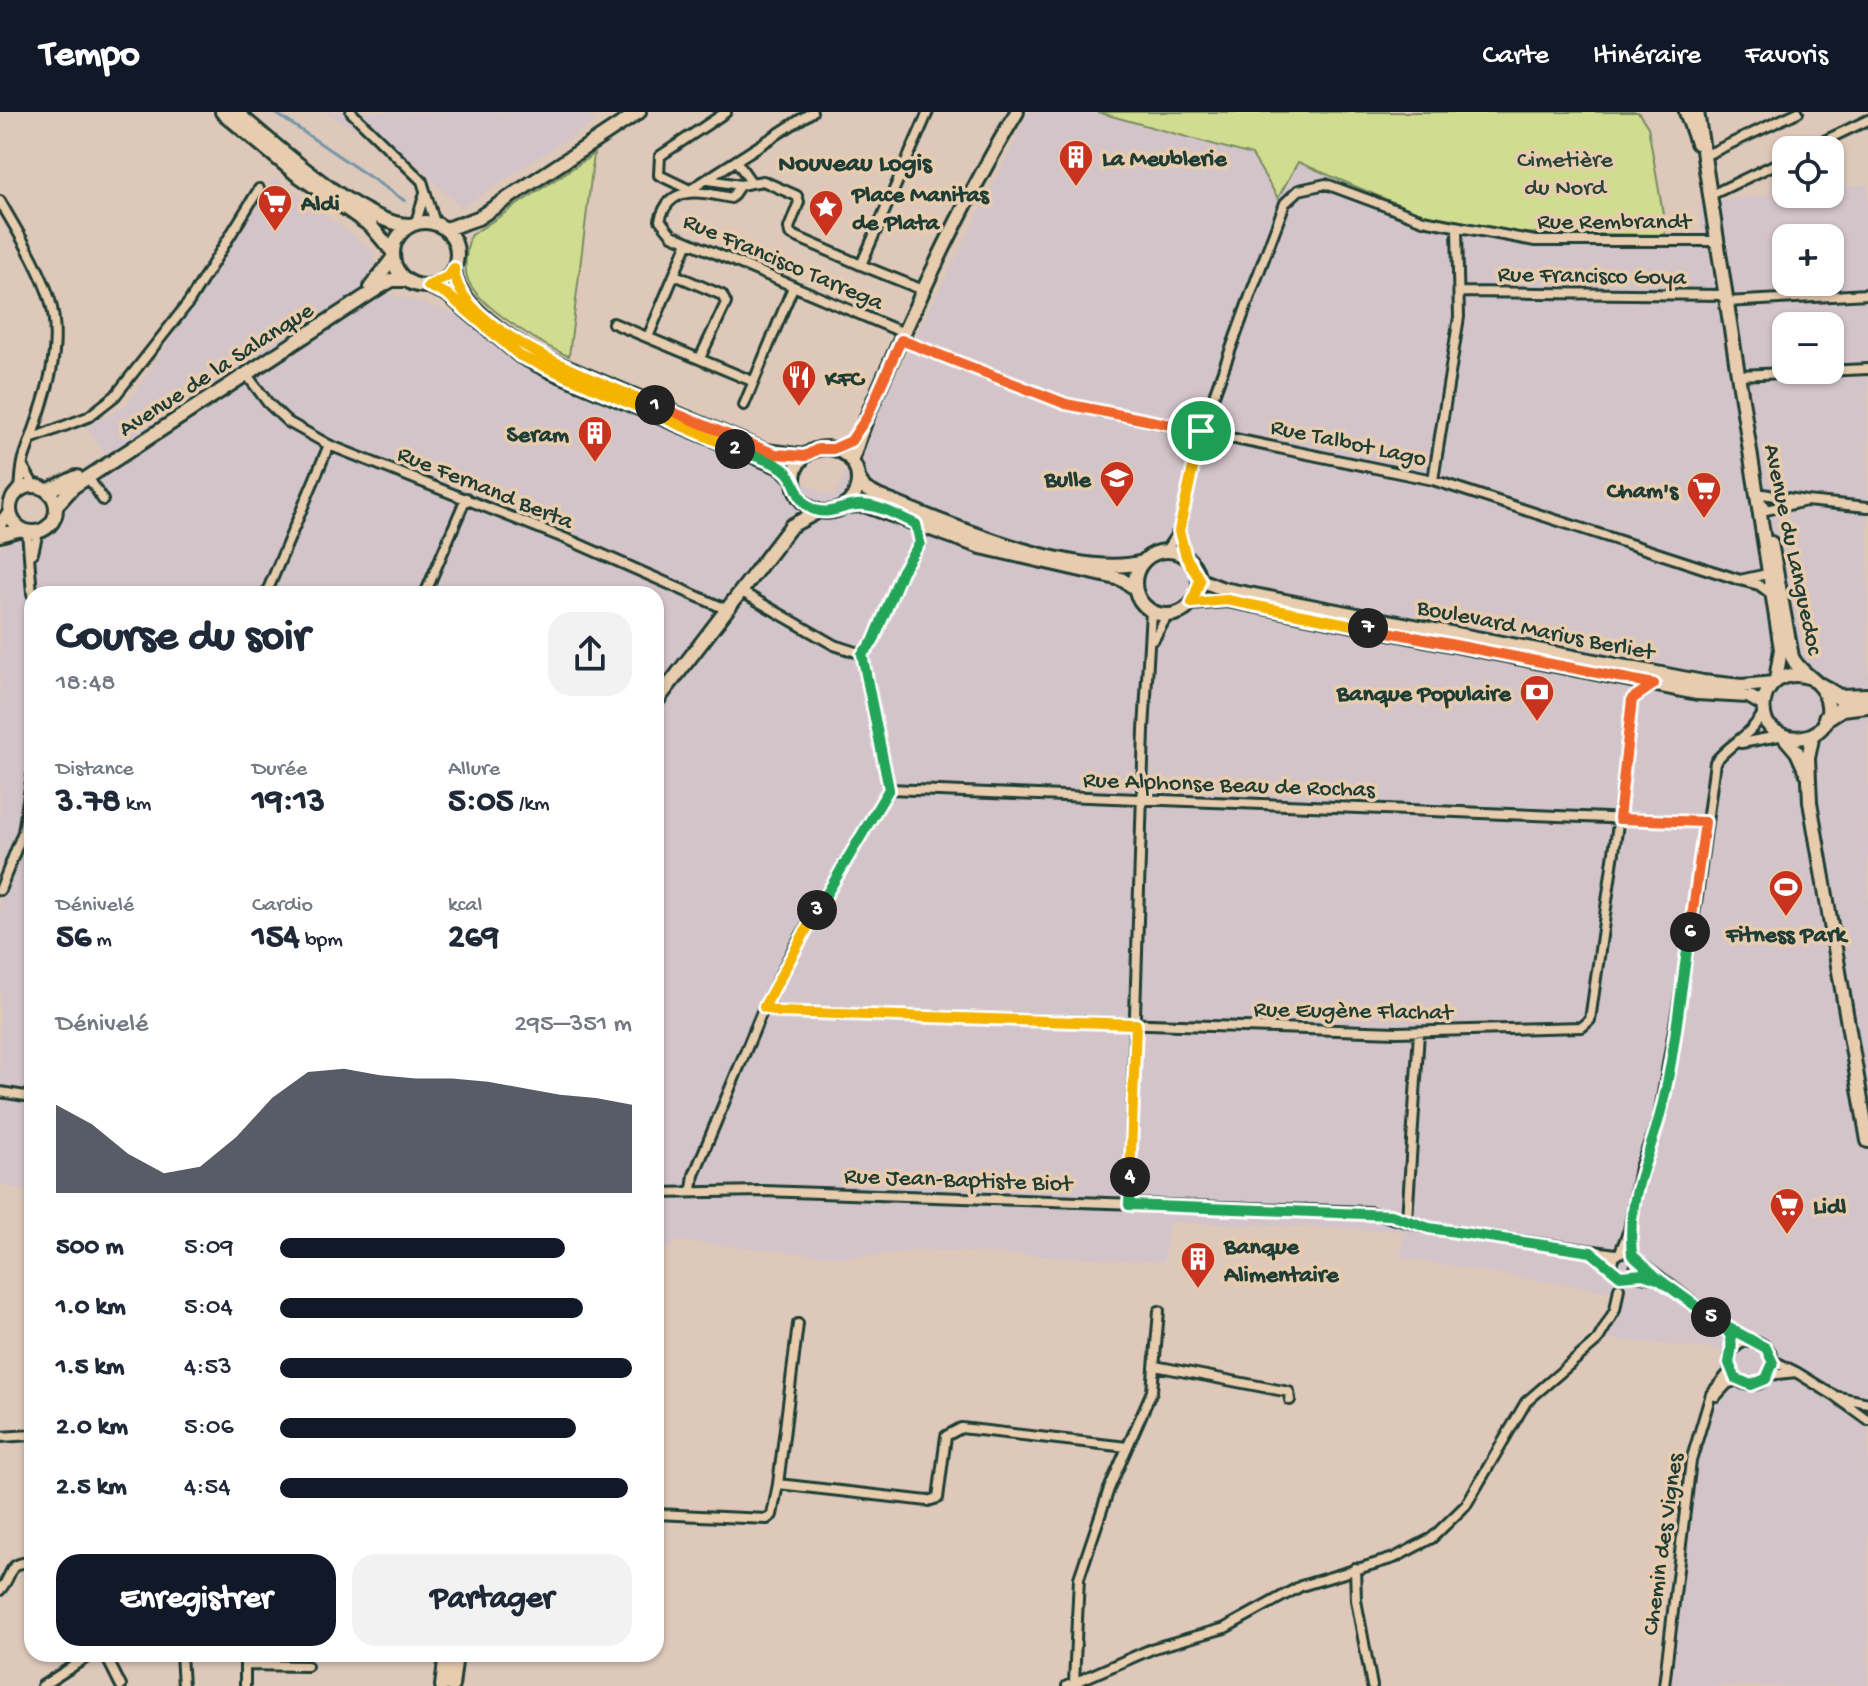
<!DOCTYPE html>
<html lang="fr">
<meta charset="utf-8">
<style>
body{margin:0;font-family:"Gochi Hand",sans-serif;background:#f2f2f3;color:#1f2937;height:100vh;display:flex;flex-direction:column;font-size:30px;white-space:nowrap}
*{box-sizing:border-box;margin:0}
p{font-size:26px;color:#747a83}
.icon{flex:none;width:44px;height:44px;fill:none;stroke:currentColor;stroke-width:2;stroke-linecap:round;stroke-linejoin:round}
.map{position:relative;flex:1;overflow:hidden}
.panel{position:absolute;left:24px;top:474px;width:640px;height:1076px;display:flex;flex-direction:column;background:#fff;border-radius:24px;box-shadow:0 2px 6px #0004}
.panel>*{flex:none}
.fabs{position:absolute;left:1772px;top:24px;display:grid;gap:16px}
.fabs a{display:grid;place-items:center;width:72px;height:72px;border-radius:16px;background:#fff;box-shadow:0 2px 6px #0004;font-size:40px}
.pin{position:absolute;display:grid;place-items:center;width:68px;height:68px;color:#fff;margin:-34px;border:4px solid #fff;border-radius:50%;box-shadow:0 2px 8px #0007}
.km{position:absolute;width:40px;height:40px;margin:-20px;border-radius:50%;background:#222;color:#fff;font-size:22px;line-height:40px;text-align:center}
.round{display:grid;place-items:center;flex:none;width:84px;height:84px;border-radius:24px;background:#f2f2f3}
.head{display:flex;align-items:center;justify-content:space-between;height:136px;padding:0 32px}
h1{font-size:44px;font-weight:700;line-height:60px}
.metrics{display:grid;grid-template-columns:repeat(3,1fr);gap:12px;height:136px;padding:8px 32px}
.metrics div{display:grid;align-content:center}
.metrics b{font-size:34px;font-weight:700}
.metrics small{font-size:22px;font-weight:400}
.metrics p{font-size:22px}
.chart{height:224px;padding:16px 32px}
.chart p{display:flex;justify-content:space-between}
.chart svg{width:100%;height:144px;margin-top:8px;fill:#111827;opacity:.7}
.action{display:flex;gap:16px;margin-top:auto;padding:16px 32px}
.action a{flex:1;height:92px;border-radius:24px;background:#111827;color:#fff;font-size:32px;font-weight:700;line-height:92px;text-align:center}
.action a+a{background:#f2f2f3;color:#1f2937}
ul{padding:0 32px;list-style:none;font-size:26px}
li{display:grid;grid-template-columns:128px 96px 1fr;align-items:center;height:60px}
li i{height:20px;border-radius:10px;background:#111827}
header{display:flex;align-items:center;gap:48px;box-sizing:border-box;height:112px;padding:0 40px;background:#111827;color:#fff}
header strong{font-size:38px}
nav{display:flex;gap:44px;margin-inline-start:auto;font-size:28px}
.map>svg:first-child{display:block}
</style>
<header>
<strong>Tempo</strong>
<nav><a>Carte</a><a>Itinéraire</a><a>Favoris</a></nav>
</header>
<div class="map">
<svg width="1868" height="1574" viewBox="0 0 1868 1574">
<rect width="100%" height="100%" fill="#dec8ba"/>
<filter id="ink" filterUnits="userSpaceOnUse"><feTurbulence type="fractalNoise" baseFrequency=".0125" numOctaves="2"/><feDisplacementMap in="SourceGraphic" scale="16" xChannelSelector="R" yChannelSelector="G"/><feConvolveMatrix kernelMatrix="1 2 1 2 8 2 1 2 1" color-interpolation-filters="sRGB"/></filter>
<g filter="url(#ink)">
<path fill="#d3c4c9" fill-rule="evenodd" d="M 323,0 L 580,0 L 596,8 L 461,96 L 410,46 Z
M 1027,0 L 1097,0 L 1252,43 L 1278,86 L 1298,50 L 1423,103 L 1522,121 L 1703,122 L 1698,91 L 1786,80 L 1830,82 L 1830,76 L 1868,73 L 1868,1574 L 1667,1574 L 1692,1356 L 1726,1238 L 1606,1227 L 1621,1202 L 1623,1182 L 1401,1146 L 1404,1119 L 1170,1110 L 1163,1150 L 924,1138 L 848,1146 L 679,1129 L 666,1137 L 656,1138 L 656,482 L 32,482 L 32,1081 L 0,1072 L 0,436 L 114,356 L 86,315 L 127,293 L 275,65 L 371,137 L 388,182 L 451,200 L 833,385 L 1014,32 ZM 1786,126 L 1830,126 L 1830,170 L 1786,170 ZM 1786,214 L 1830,214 L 1830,258 L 1786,258 Z"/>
<path fill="#d0dc8f" stroke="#788c62" stroke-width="2" d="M 1097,0 L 1638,0 L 1648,15 L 1666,119 L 1663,123 L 1522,121 L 1423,103 L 1298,50 L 1278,86 L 1252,43 Z
M 594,42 L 569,244 C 543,234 478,194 468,168 C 463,157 467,135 470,124 Z"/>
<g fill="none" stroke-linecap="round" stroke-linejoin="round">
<path stroke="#7597a9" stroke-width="3" d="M 274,0 L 405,89"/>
<g stroke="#1f3d34" stroke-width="14">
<path id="street" d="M 351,0 L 422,69 L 435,111
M 726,0 L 660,44 L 659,63 L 690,78 L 812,0
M 1805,38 L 1868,8
M 1702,45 L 1798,0
M 737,50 L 751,70
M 709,68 L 740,73
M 1709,84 L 1786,47
M 0,89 C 18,121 39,153 50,188 C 65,239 42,295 25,343 C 21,353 21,368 20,379
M 416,110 L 425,81
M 861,153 L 923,178
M 675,163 L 722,183 L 726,191 L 700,246
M 1459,180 L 1724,183
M 1726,190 L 1868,182
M 613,211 L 752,269
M 904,221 L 672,123 L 660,108 C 670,71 702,80 731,86 L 740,73 L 763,69 L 797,84 L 799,90 L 789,116 L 790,122 L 861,153 L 928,0
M 648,225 L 688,130
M 901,228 L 1066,292 L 1433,368 L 1740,468
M 247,263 L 268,291 L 288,310 L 329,333 L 574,430 L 728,498
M 1739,263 L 1868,257
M 744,293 L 793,175
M 33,326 L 88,305 L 115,284 L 189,190 L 259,77
M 24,356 L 34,374
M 88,365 L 103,388
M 1433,368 L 1459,205 L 1457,116
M 1763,382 L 1806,389 L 1766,398 L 1760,387 Z
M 1806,389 L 1868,395
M 27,419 L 32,482
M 1179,419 L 1186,445
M 1166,438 L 1179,419 L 1201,319 L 1253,176 L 1285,91 L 1299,78 L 1326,72 L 1423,108 L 1535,129 L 1717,129
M 33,441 L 38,420
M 742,480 L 834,533 L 862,542 L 873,530 L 902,459 L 920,431 L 916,412
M 1770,481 L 1759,473 L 1740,468 L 1767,462 L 1771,466
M 266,482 L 329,333
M 425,482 L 466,386
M 1154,527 L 1167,504
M 862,542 L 889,677 L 1705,710
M 1741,631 L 1779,624
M 0,778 L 23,720 L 32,663
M 764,895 L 779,900 L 1397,920 L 1582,915 L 1590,908 L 1617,719 L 1632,587 L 1653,573
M 0,980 L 32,985
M 692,1078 L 694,1063 L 764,895 L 795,834 L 889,677
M 656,1081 L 763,1079 L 1370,1100 L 1429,1116 L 1616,1142
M 1129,1093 L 1144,618 L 1151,499
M 1407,1108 L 1419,920
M1612 1152a12 12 0 1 1 24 0a12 12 0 1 1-24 0Z
M 1620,1140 L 1629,1118 L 1640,1055 L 1658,1010 L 1697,785 L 1715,650 C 1730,631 1751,624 1763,601
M 1634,1145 L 1718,1210
M 1631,1162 L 1658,1167
M1729 1251a22 22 0 1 1 44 0a22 22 0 1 1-44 0Z
M 1735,1236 L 1727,1218 L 1718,1210 L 1751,1229
M 1155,1254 L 1289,1280 L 1290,1288
M 1796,1260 L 1835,1284
M 1769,1263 L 1796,1260 L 1772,1248
M 1716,1284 L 1727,1272 L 1737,1268
M 1868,1291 L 1835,1284 L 1868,1308
M 0,1325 L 32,1323
M 778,1372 L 798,1212
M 656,1402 L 767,1407 L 772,1403 L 778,1372 L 928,1389 L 938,1386 L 946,1324 L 961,1316 L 1127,1335
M 1355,1456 L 1356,1488 L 1372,1574
M 0,1478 C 15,1461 5,1451 32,1450
M 105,1542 L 121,1574
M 181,1542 L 183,1574
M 245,1553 L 307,1554
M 1074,1570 L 1079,1466 L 1109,1377 L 1152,1279 L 1159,1199
M 42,1574 L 92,1542
M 245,1574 L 245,1542
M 1067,1574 L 1154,1536 L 1225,1516 L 1301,1474 L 1394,1446 L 1432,1426 L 1466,1393 L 1526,1290 L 1597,1229 L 1615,1198 L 1619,1176
M 1664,1574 L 1691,1349 L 1711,1282 L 1730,1259"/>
</g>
<g stroke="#1f3d34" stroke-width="18">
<path id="secondary" d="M 222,0 L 295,61 L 371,114 L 392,139
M 236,0 C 274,32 362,113 410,113
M 1686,0 L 1697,31
M 1697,0 L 1781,537 L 1776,568
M393 142a32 32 0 1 1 64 0a32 32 0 1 1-64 0Z
M 446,117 L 478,106 L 639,0
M 454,156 C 454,191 513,228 540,244 L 766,339 L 805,344
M 428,174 L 447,182 L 520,244 L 552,260 L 782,356 L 794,368
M 371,175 L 393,146
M794 368a32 32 0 1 1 64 0a32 32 0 1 1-64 0Z
M 852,350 C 862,311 881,273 897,236 C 933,155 971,76 1017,0
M 858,366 L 865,377 L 878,384 C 942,410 1077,469 1143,450
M10 397a23 23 0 1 1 46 0a23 23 0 1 1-46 0Z
M 47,379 L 77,365
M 56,394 L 73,375 L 380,175 L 392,168 L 406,168
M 845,394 L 864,393 L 981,435 L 1121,467 L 1135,476
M 0,412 L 10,400
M 0,423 L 21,417
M 1771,431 L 1792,545 C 1800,563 1822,568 1827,588 C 1837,627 1786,638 1766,610 C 1756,580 1778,556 1808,565
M1135 471a32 32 0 1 1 64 0a32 32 0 1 1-64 0Z
M 1200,468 L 1223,477 L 1703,570 L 1742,574 L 1773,571
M 1192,491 L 1227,488 L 1697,581 L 1748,584 L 1762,592
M 656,590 L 791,414 L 819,399
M 1813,622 L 1808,646 L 1810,690 L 1868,1029
M 1785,626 L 1797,640 L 1806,660
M 442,1574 L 446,1542
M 452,1574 L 456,1542"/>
</g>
<g stroke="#1f3d34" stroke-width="20">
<path id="highway" d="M 1821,574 L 1839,585 L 1868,584
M 1826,606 L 1842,596 L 1867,593"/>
</g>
<use href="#street" stroke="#e7ccae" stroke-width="8"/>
<use href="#secondary" stroke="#e7ccae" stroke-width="12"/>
<use href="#highway" stroke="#e7ccae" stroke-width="14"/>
</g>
</g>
<g fill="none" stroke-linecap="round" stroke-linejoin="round" filter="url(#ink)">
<g stroke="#fff" stroke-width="16">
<path id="split-1" d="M 655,293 L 775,342 L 805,344 L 818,337 L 833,337 L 851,329 L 867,305 L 901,228 L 1066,292 L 1201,319"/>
</g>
<g stroke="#fff" stroke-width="16">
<path id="split-2" d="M 655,293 C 607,273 454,218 454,156 L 447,165 L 428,174 L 447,182 L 520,244 L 735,337"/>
</g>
<g stroke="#fff" stroke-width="16">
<path id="split-3" d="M 735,337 C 750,343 769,347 782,356 C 799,367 794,390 815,398 C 832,404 846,391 864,393 C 881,394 900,405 916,412 L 920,431 L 902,459 L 873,530 L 862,542 L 889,677 L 817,798"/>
</g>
<g stroke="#fff" stroke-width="16">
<path id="split-4" d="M 817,798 L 764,895 L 779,900 L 1136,912 L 1130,1065"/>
</g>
<g stroke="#fff" stroke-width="16">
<path id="split-5" d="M 1130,1065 L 1129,1093 L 1391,1103 L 1429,1116 L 1591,1140 L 1620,1164 L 1643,1162 L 1660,1168 L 1711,1205"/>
</g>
<g stroke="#fff" stroke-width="16">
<path id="split-6" d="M 1690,820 C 1680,879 1674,954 1658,1010 C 1644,1059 1627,1089 1632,1143 L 1660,1168 L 1718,1210 L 1766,1236 L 1773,1251 L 1766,1267 L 1751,1273 L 1735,1266 L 1729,1251 C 1734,1225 1734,1222 1711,1205"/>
</g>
<g stroke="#fff" stroke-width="16">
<path id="split-7" d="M 1368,516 L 1654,572 L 1632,587 L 1619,707 L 1705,710 L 1690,820"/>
</g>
<g stroke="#fff" stroke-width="16">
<path id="split-8" d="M 1201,319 L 1179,419 L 1186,445 L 1200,468 L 1192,491 L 1227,488 L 1368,516"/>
</g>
<use href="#split-1" stroke="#f0652b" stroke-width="10"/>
<use href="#split-2" stroke="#f5b400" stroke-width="10"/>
<use href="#split-3" stroke="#22a559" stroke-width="10"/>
<use href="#split-4" stroke="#f5b400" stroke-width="10"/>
<use href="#split-5" stroke="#22a559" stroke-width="10"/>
<use href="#split-6" stroke="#22a559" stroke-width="10"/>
<use href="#split-7" stroke="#f0652b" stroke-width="10"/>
<use href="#split-8" stroke="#f5b400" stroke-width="10"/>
</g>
<defs>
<g id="building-pin" transform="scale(1.8)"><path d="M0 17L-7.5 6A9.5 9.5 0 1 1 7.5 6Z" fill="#c8321e" stroke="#e7ccae"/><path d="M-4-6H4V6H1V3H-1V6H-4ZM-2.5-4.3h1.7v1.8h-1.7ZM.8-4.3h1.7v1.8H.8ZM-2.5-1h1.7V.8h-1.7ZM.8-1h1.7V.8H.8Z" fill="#fff"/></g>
<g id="supermarket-pin" transform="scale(1.8)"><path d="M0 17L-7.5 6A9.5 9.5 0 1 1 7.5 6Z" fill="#c8321e" stroke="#e7ccae"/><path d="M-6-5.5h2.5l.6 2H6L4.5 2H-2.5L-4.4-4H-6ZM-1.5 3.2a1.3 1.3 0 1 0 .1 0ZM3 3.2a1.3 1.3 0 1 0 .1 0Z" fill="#fff"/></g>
<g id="sight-pin" transform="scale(1.8)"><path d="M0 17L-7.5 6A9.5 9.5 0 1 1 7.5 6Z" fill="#c8321e" stroke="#e7ccae"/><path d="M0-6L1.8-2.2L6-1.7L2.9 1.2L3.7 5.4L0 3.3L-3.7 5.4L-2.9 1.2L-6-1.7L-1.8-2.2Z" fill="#fff"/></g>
<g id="restaurant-pin" transform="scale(1.8)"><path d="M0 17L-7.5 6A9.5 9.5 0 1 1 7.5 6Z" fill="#c8321e" stroke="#e7ccae"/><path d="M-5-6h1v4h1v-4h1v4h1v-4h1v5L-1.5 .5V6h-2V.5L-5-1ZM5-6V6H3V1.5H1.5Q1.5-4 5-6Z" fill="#fff"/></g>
<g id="school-pin" transform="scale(1.8)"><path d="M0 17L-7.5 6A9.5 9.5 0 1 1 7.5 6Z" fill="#c8321e" stroke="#e7ccae"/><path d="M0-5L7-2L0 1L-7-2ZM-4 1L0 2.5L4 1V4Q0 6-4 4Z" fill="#fff"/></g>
<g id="bank-pin" transform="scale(1.8)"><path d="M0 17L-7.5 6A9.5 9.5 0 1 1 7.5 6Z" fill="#c8321e" stroke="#e7ccae"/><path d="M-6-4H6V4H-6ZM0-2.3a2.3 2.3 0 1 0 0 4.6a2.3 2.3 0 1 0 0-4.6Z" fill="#fff"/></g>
<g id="stadium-pin" transform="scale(1.8)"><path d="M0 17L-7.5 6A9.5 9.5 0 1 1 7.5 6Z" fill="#c8321e" stroke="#e7ccae"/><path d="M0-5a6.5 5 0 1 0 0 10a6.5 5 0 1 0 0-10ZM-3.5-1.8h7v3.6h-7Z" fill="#fff"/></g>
</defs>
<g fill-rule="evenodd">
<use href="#building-pin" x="1076" y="45"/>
<use href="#supermarket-pin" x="275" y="90"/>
<use href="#sight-pin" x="826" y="95"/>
<use href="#restaurant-pin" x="799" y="265"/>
<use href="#building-pin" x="595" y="321"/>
<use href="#school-pin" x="1117" y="366"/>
<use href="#supermarket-pin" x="1704" y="377"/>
<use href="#bank-pin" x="1537" y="580"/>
<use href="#stadium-pin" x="1786" y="775"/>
<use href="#supermarket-pin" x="1787" y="1093"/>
<use href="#building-pin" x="1198" y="1147"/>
</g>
<g text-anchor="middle" stroke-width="7" stroke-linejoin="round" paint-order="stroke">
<g font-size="24" font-weight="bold" fill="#1f3d34" stroke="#e7ccae" text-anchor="start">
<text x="1102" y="53">La Meublerie</text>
<text x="852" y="89">Place Manitas<tspan x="852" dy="28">de Plata</tspan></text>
<text x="301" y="98">Aldi</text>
<text x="825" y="273">KFC</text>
<text x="569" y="329" text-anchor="end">Seram</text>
<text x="1091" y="374" text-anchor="end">Bulle</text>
<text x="1678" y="385" text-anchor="end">Cham's</text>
<text x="1511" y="588" text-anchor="end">Banque Populaire</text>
<text x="1786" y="829" text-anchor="middle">Fitness Park</text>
<text x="1813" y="1101">Lidl</text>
<text x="1224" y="1141">Banque<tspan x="1224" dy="28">Alimentaire</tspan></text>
</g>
<g font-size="24" fill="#284539" stroke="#e7ccae">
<text x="1565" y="54">Cimetière<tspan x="1565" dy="28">du Nord</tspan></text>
</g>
<g font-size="24" fill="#1f3d34" stroke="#e7ccae">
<text x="1614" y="116">Rue Rembrandt</text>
<text transform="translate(784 148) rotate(23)" y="8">Rue Francisco Tarrega</text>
<text transform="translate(1592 162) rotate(1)" y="8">Rue Francisco Goya</text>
<text transform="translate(215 256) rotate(-33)" y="8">Avenue de la Salanque</text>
<text transform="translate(1349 329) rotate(12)" y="8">Rue Talbot Lago</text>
<text transform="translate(486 374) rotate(22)" y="8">Rue Fernand Berta</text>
<text transform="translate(1795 437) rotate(78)" y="8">Avenue du Languedoc</text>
<text transform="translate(1536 516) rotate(11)" y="8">Boulevard Marius Berliet</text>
<text transform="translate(1229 671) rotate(2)" y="8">Rue Alphonse Beau de Rochas</text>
<text transform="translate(1353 897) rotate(1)" y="8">Rue Eugène Flachat</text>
<text transform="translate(958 1066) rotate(2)" y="8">Rue Jean-Baptiste Biot</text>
<text transform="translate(1661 1432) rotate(-82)" y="8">Chemin des Vignes</text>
</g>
<g font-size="26" font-weight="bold" fill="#1f3d34" stroke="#e7ccae">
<text x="855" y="58">Nouveau Logis</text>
</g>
</g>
</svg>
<div class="fabs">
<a><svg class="icon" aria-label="locate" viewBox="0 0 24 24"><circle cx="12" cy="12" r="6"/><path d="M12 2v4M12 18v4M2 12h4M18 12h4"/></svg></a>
<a>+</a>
<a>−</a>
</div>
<div class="pin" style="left:1201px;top:319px;background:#1e9e55"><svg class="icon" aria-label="arrive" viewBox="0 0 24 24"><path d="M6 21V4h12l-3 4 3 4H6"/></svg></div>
<b class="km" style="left:655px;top:293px">1</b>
<b class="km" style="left:735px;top:337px">2</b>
<b class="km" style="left:817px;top:798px">3</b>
<b class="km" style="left:1130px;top:1065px">4</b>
<b class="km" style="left:1711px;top:1205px">5</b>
<b class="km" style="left:1690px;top:820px">6</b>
<b class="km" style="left:1368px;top:516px">7</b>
<section class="panel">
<div class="head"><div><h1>Course du soir</h1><p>18:48</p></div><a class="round"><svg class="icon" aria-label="share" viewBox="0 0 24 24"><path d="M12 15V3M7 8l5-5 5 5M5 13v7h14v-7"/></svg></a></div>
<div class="metrics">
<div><p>Distance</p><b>3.78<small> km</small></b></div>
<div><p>Durée</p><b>19:13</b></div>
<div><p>Allure</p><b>5:05<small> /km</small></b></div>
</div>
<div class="metrics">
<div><p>Dénivelé</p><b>56<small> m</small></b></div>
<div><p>Cardio</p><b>154<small> bpm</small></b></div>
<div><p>kcal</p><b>269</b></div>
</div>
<div class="chart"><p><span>Dénivelé</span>295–351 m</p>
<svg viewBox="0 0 160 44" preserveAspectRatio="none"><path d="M0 44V17L10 23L20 32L30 38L40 36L50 27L60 15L70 7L80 6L90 8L100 9L110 9L120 10L130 12L140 14L150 15L160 17V44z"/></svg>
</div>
<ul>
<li><b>500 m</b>5:09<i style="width:81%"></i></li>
<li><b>1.0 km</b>5:04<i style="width:86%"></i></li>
<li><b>1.5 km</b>4:53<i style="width:100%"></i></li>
<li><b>2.0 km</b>5:06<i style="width:84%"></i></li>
<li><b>2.5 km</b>4:54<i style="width:99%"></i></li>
</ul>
<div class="action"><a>Enregistrer</a><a>Partager</a></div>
</section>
</div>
